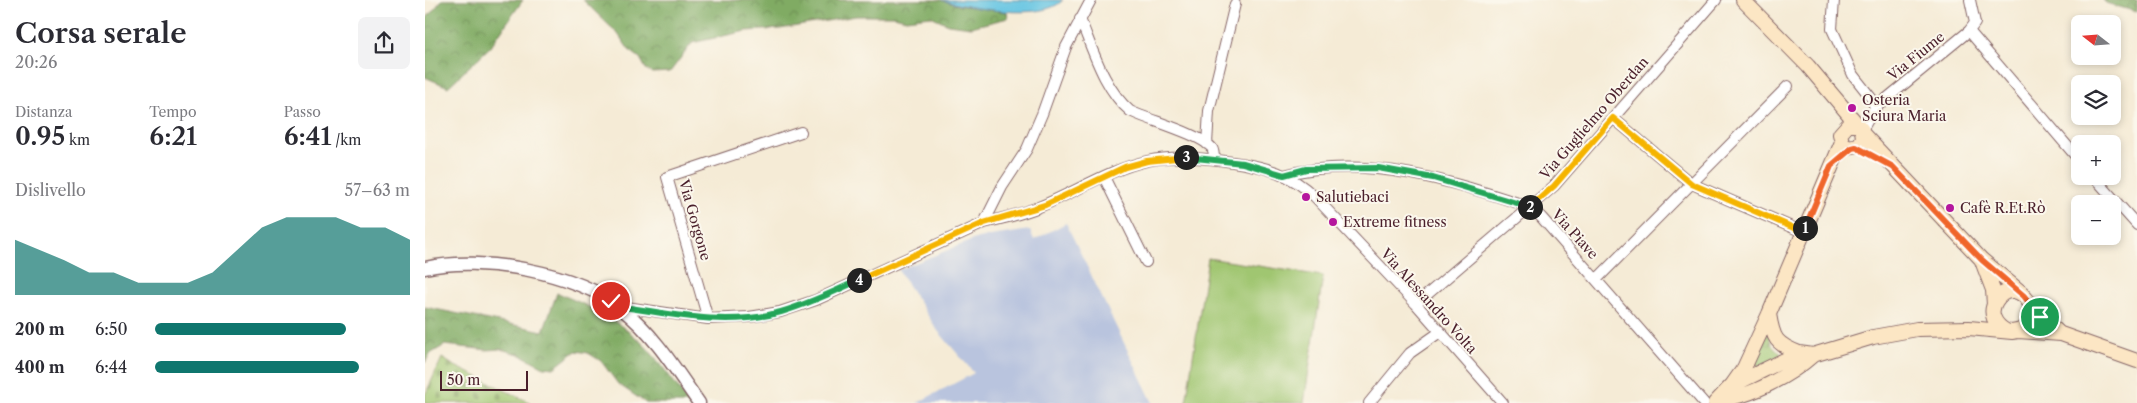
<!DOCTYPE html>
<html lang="it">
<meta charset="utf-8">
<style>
body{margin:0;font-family:"Libre Caslon Text",serif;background:#f2f2f3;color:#2b2b33;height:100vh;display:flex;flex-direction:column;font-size:19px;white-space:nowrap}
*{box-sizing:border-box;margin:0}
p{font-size:16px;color:#7c7c81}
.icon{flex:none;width:28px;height:28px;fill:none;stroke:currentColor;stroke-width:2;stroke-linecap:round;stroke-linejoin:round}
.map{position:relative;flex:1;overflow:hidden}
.side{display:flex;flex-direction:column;background:#fff;width:425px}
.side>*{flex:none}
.needle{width:32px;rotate:287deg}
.controls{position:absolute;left:1646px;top:15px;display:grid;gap:10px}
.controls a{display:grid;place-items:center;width:50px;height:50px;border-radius:8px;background:#fff;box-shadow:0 2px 8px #0003;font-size:25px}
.scale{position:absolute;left:15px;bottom:12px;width:88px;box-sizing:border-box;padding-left:5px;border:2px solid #4a1f2b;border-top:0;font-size:14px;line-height:18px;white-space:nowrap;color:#4a1f2b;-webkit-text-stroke:4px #fbf7ec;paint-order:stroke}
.pin{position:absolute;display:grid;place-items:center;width:42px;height:42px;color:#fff;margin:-21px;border:2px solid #fff;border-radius:50%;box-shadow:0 1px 5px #0007}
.km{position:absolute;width:25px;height:25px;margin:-12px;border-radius:50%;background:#222;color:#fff;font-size:14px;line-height:25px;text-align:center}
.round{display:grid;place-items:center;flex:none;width:52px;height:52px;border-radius:8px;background:#f2f2f3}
.summary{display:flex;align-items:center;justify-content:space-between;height:85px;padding:0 15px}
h1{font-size:28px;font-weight:600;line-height:38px}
.stats{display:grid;grid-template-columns:repeat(3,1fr);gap:8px;height:85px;padding:5px 15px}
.stats div{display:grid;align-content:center}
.stats b{font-size:25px;font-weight:600}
.stats small{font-size:14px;font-weight:400}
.stats p{font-size:14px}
.chart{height:140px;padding:10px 15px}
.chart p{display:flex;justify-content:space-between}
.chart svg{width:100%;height:90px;margin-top:5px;fill:#0f766e;opacity:.7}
ul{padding:0 15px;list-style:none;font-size:16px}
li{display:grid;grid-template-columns:80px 60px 1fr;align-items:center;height:38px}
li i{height:12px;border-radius:6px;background:#0f766e}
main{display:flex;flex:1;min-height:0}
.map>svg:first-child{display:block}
</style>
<main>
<section class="side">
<div class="summary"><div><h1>Corsa serale</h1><p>20:26</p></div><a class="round"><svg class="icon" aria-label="share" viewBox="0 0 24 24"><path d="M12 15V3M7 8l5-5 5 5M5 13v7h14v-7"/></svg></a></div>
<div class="stats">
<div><p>Distanza</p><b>0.95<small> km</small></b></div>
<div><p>Tempo</p><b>6:21</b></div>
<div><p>Passo</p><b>6:41<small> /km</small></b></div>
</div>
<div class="chart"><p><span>Dislivello</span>57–63 m</p>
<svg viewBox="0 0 160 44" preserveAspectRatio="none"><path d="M0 44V17L10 22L20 27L30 33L40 33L50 38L60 38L70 38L80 33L90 22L100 11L110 6L120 6L130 6L140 11L150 11L160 17V44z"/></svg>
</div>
<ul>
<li><b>200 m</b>6:50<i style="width:75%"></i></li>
<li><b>400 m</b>6:44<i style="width:80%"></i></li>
</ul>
</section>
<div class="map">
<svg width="1712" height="403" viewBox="0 0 1712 403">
<defs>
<pattern id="grass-tufts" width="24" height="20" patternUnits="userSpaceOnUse" patternTransform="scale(1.25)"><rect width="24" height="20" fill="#a0c671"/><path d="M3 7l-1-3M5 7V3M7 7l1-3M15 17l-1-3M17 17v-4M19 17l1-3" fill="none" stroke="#84a05d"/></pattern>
<pattern id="forest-crowns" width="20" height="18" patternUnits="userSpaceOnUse" patternTransform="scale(1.25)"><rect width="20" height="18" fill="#80ab63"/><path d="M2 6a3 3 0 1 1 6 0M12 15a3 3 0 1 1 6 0" fill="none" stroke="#6b8b52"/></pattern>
<pattern id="cemetery-stones" width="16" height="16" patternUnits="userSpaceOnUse" patternTransform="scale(1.25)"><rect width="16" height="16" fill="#a0c671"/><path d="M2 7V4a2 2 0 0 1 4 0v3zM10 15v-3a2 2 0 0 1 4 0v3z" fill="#84a05d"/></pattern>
</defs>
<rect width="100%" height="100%" fill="#fbf7ec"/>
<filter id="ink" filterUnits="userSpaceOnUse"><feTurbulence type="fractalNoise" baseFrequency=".02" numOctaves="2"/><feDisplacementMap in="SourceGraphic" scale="10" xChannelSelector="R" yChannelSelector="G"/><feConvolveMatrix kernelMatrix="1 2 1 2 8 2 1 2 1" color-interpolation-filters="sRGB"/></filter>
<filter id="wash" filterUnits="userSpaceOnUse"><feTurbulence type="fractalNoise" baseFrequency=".0096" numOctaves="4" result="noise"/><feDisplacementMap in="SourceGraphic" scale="20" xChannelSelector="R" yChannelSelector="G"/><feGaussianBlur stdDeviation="1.12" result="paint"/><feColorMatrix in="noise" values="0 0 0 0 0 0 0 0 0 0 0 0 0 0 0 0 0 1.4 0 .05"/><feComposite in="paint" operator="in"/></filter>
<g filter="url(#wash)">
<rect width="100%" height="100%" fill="#f5ebd6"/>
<path fill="#b9c4de" d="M 641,223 L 728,403 L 492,403 L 549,373 L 513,331 L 473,270 L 553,238 L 605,230 L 609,240 Z"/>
<path fill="url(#grass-tufts)" stroke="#75724e" d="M 1343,332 L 1346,344 L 1357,355 L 1326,370 Z"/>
<path fill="url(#forest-crowns)" stroke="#656547" d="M 17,0 L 98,0 L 65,47 L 23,87 L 0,77 L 0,20 Z
M 158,0 L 516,0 L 532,5 L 582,12 L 583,18 L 546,27 L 523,24 L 506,16 L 481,19 L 469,16 L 431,16 L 355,29 L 321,31 L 267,43 L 245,72 L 227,73 L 221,69 L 215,58 L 204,50 L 193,34 Z
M 1678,0 L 1712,0 L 1712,12 L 1681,3 Z
M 132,293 C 163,305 191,319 216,342 C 234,360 249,383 265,403 L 221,403 L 193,384 L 176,361 L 163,353 L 151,351 L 129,368 L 119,367 L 94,354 L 75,349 L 62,350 L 20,345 L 5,354 L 0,363 L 0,307 L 118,331 Z"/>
<path fill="url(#cemetery-stones)" stroke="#75724e" d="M 17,358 L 28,365 L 106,403 L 0,403 L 0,395 Z"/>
<path fill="#a0c671" stroke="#75724e" d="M 783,258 L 898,276 L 879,403 L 761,403 Z"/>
<path fill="#64c4e2" stroke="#577286" d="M 516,0 L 638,0 C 619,22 543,8 516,0 Z"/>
</g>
<g filter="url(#ink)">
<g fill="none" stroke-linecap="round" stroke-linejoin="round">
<g stroke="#866667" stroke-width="12">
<path id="minor" d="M 666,0 L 641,47 L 617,114 L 602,149 L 577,187 L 559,223 C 580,218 601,213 621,204 C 654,190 686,169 722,161 C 750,155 780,158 808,162 C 842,167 865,173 890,197 L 991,304 L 1078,403
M 1409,0 L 1407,29 L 1428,75 L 1447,99 L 1450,108
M 655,19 C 668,50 679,89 705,111 C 723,120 776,134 787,148 C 789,151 789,155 789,159
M 1544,31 L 1655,161
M 1188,118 L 1267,184 L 1378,232
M 1437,130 L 1450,108 L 1544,31 L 1550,23 L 1545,0
M 782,144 L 784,111 L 810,4
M 859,175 C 942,154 1026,181 1105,207 L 1116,217 L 1279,403
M 1668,176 L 1712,225
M 679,177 L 721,262
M 1172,279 L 1363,86
M 991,304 L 1129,186 L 1291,0
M 194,306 L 283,319 L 324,317 L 355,312 L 391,300 L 559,223
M 283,319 L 242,177 L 376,132
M 944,403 L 985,353 L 1015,332"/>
</g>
<g stroke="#866667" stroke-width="15">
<path id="tertiary" d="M 0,268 C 56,255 152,272 197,309 C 229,334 251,370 274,403"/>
</g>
<g stroke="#866667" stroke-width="16">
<path id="secondary" d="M 1318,0 L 1383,66 L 1437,130 L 1438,138 L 1434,145 L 1423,147 L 1417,142 L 1415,134 L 1423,125 L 1431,125
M 1438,134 L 1557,260 L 1598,294
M 1557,261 L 1568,290 L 1569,305
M 1606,306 L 1635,334
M 1344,314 C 1348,339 1351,344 1374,353
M 1593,331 L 1636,334 L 1712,361
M 1307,385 L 1319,368 L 1344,314 L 1417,142
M 1297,398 C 1324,399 1368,373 1388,355
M 1290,403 L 1306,386 L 1374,353 L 1388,355 L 1448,337 L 1492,329 L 1544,328 L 1587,332 C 1632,326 1592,268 1571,301 C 1563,313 1570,325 1581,331"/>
</g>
<use href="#minor" stroke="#fff" stroke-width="10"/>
<use href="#tertiary" stroke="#fff" stroke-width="12"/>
<use href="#secondary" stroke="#fce6c4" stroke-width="14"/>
</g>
</g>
<g fill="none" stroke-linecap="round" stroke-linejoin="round" filter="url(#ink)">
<g stroke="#fff" stroke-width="10">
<path id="split-1" d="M 1380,228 L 1406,166 L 1427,148 L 1431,147 L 1468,167 L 1557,260 L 1599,296 L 1615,317"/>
</g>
<g stroke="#fff" stroke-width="10">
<path id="split-2" d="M 1105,207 L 1129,186 L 1188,118 L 1267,184 L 1378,232 L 1380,228"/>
</g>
<g stroke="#fff" stroke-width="10">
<path id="split-3" d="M 761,157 L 818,163 L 859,175 L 881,169 L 953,168 L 1008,178 L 1105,207"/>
</g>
<g stroke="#fff" stroke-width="10">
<path id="split-4" d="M 434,280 L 559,223 L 620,205 L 700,167 L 722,161 L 761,157"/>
</g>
<g stroke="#fff" stroke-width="10">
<path id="split-5" d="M 186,301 L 193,306 L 205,308 C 254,316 307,326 356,312 C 383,304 409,292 434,280"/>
</g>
<use href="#split-1" stroke="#f0652b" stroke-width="6"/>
<use href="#split-2" stroke="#f5b400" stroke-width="6"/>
<use href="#split-3" stroke="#22a559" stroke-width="6"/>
<use href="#split-4" stroke="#f5b400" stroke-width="6"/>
<use href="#split-5" stroke="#22a559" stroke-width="6"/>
</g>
<g fill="#b5179e" stroke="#fbf7ec" stroke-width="2">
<circle cx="1427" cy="108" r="5"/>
<circle cx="881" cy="197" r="5"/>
<circle cx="1525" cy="208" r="5"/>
<circle cx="908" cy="222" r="5"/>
</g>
<g text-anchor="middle" stroke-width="4" stroke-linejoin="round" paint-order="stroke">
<g font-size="14" fill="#4a1f2b" stroke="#fbf7ec">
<text transform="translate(1491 56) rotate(-39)" y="5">Via Fiume</text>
<text transform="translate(1169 118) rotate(-49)" y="5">Via Guglielmo Oberdan</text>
<text transform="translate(270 220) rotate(74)" y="5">Via Gorgone</text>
<text transform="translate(1150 234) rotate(48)" y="5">Via Piave</text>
<text transform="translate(1004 301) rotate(48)" y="5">Via Alessandro Volta</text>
</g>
<g font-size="14" fill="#4a1f2b" stroke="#fbf7ec" text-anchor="start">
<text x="1437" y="105">Osteria<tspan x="1437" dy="16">Sciura Maria</tspan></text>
<text x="891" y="202">Salutiebaci</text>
<text x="1535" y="213">Cafè R.Et.Rò</text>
<text x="918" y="227">Extreme fitness</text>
</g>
</g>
</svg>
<div class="controls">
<a><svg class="needle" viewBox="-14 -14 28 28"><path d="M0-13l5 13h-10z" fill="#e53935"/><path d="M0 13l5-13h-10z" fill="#7c7c81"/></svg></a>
<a><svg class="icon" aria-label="layers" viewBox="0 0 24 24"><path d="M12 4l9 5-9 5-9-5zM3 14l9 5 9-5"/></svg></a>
<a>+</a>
<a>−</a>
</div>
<div class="scale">50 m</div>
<div class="pin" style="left:1615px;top:317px;background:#1e9e55"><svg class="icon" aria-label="arrive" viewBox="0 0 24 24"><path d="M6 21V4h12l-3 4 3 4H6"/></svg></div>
<div class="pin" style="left:186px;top:301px;background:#d93025"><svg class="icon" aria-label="check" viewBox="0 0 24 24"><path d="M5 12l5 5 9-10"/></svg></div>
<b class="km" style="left:1380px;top:228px">1</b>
<b class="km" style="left:1105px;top:207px">2</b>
<b class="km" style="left:761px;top:157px">3</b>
<b class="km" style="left:434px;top:280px">4</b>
</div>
</main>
